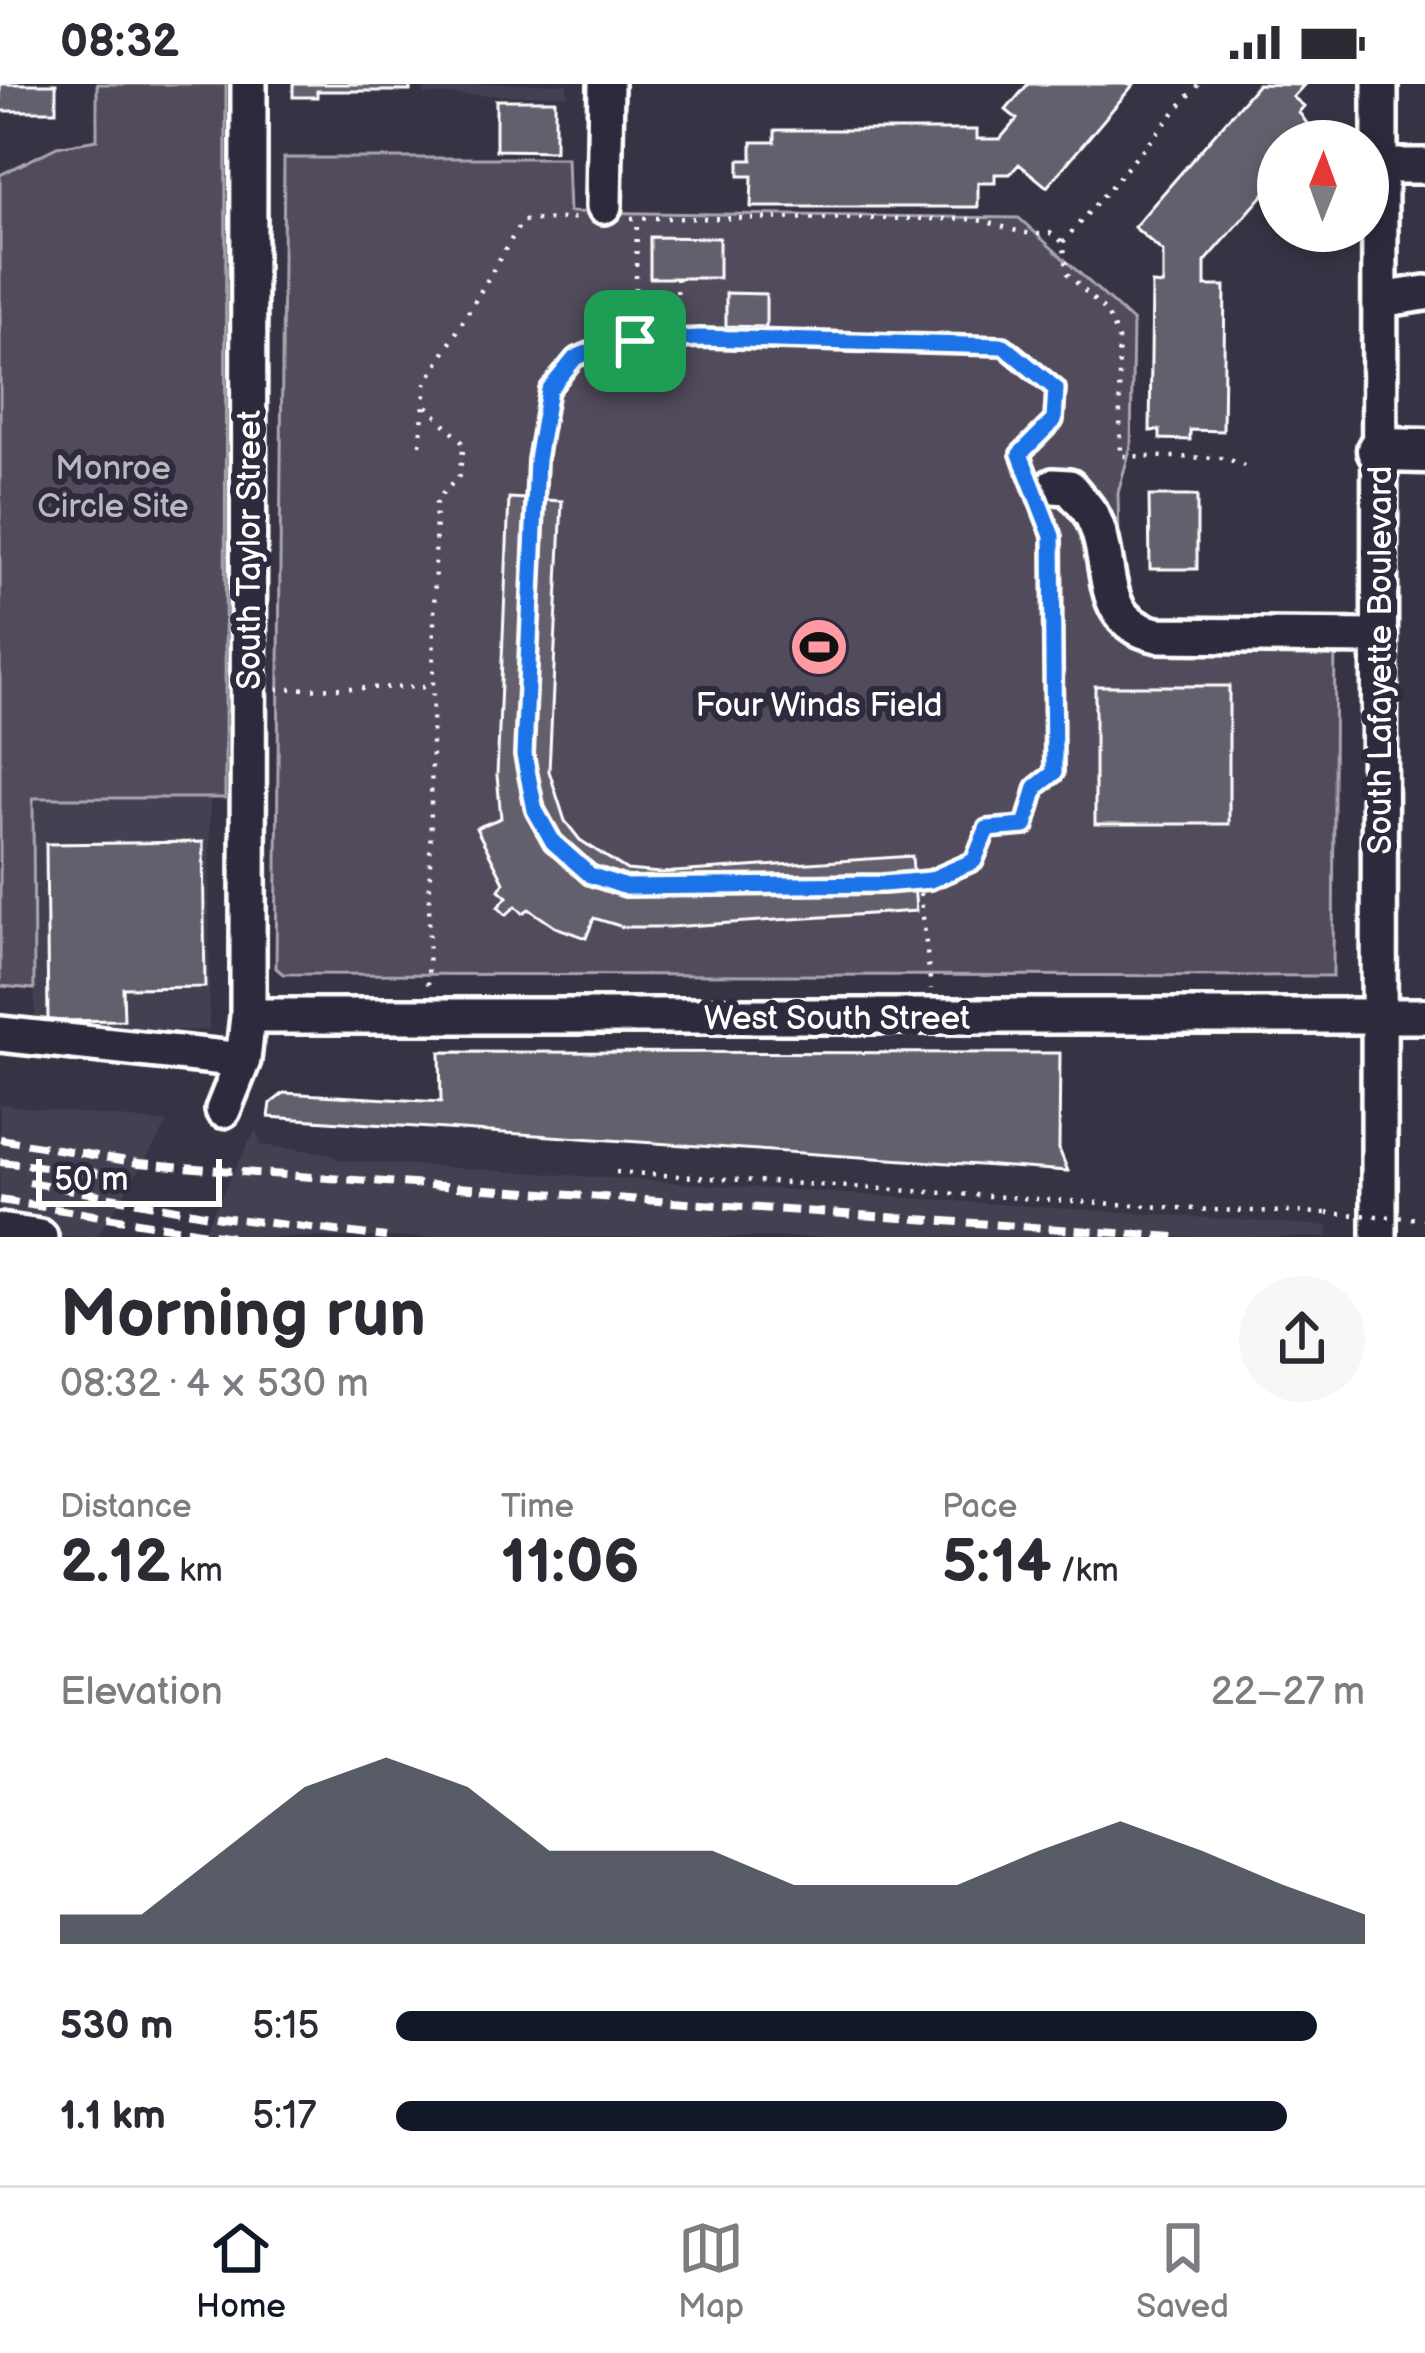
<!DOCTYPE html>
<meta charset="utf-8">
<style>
body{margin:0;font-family:"Balsamiq Sans",sans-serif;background:#f7f7f7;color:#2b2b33;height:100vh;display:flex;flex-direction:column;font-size:45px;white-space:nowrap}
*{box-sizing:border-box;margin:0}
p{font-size:39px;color:#7c7c81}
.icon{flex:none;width:66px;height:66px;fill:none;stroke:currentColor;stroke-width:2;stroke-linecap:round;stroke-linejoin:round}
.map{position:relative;height:1153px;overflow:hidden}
.details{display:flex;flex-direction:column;background:#fff;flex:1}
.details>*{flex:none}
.needle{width:78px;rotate:1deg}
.buttons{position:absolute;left:1257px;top:36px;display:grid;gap:24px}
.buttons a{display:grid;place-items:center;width:132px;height:132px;border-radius:50%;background:#fff;box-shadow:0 6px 18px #0003;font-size:60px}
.scale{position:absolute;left:36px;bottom:30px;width:186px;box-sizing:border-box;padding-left:12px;border:6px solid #fff;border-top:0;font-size:33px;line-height:42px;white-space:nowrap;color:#fff;-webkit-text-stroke:9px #2f2a3d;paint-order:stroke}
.pin{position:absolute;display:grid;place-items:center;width:102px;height:102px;color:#fff;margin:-51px;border-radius:24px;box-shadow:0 6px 18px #0006}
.round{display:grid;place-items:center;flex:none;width:126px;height:126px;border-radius:63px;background:#f7f7f7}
.headline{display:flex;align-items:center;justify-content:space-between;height:204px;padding:0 60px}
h1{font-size:66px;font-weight:800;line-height:90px}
.figures{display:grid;grid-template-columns:repeat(3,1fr);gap:18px;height:204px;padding:12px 60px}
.figures div{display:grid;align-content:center}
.figures b{font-size:60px;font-weight:800}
.figures small{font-size:33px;font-weight:400}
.figures p{font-size:33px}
.chart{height:336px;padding:24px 60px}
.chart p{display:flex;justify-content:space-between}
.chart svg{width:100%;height:216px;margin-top:12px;fill:#111827;opacity:.7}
ul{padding:0 60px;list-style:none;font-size:39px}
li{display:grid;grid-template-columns:192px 144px 1fr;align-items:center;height:90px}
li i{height:30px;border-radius:15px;background:#111827}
.status{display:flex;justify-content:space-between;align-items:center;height:84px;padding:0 60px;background:#fff;direction:ltr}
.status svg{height:33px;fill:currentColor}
.menu{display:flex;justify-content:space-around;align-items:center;height:168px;border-top:3px solid #e1e1e2;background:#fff;font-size:33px;color:#7c7c81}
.menu a{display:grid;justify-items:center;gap:6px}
.menu .selected{color:#111827}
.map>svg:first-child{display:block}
</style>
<div class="status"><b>08:32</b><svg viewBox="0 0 49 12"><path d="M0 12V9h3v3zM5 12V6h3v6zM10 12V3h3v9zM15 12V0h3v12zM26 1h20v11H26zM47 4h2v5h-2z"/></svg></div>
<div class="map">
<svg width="1425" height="1153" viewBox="0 0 1425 1153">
<rect width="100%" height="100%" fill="#373345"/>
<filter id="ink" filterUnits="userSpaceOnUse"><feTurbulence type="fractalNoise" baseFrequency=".00833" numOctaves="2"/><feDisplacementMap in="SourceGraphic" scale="24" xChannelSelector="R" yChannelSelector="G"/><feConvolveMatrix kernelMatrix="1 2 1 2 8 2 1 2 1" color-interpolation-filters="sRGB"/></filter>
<g filter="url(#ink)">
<path fill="#444051" d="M 424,0 L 567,0 L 567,11 L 424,11 Z
M 32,714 L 210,714 L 209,946 L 121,946 L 35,936 Z
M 0,1020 L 168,1039 L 97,1153 L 0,1153 Z
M 256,1045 L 261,1061 L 328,1069 L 340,1076 L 1328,1142 L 1328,1153 L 200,1153 Z"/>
<path fill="#514c5c" stroke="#a8a6ae" stroke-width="3" d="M 97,0 L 226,0 L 225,714 L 33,714 L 34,905 L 0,902 L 0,91 L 57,63 L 97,56 Z
M 284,74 L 567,74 L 569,128 L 1019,134 L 1133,238 L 1131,362 L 1118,409 L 1120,505 L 1140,536 L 1335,536 L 1333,892 L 283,890 L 276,884 Z"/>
<path fill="#635f6d" stroke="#fff" stroke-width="3" d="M 0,0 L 56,0 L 56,27 L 0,27 Z
M 293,0 L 410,0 L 410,7 L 317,7 L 317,13 L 293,13 Z
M 1028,0 L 1134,0 L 1047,103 L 1019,80 L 1010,90 L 995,90 L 995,99 L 978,99 L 978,123 L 751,123 L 752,92 L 739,92 L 739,76 L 752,76 L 752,58 L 775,58 L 775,46 L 977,46 L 977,55 L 1000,55 L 1017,35 L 1006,26 Z
M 1258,0 L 1304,1 L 1293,13 L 1304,22 L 1299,28 L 1315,51 L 1310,57 L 1278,57 L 1278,94 L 1205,178 L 1205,202 L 1225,202 L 1223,347 L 1190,346 L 1190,356 L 1160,355 L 1160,346 L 1150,347 L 1152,200 L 1163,201 L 1163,168 L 1134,143 Z
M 496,16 L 555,16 L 555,67 L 496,66 Z
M 650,153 L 719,154 L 719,194 L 650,194 Z
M 726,209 L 766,210 L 766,243 L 726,242 Z
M 1149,412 L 1197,412 L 1197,485 L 1150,485 Z
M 509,414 L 562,417 L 549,687 L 565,737 L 580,756 L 627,786 L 660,789 L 912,772 L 916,827 L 670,843 L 623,843 L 594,834 L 586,854 L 555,843 L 529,825 L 523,829 L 516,822 L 506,831 L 498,823 L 507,813 L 499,806 L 504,798 L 476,744 L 501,734 L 497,691 Z
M 1095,602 L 1229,602 L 1229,740 L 1095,740 Z
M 203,758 L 205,903 L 123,904 L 124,936 L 48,937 L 46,760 Z
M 440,968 L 1060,969 L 1059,1065 L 1068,1087 L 269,1033 L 271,1019 L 284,1009 L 441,1018 Z"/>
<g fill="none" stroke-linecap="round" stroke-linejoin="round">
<g stroke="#fff" stroke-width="42">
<path id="minor" d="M 1380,82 L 1425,82
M 604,122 L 606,0
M 1380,216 L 1425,209
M 1053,402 L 1069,403 C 1077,413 1088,423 1093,434 C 1116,480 1094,538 1158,551 L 1379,553
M 248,932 L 1425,932
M 0,950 L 243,976
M 223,1026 L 243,976 L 248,932 L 249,0
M 0,1147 L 40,1153
M 1379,1153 L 1380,0"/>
</g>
<g stroke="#fff" stroke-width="51">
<path id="major" d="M 1379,366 L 1425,367"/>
</g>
<path stroke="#fff" stroke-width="4.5" stroke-dasharray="3 9" stroke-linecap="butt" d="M 631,134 L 968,135 C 999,137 1019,154 1050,149 L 1063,158 L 1068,190 L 1107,229 L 1118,255 L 1121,372 L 1226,374 L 1244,382
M 1063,158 L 1199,0
M 677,194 L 678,255
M 635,254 L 637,134
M 701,255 L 1004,262 L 1056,305 L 1054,336 L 1020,370 L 1052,452 L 1054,689 L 1036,703 L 1025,742 L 987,745 L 973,777 L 930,796 L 883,800 L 626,803 L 590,791 L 553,758 L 535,726 L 524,671 L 537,376 L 549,306 L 575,274 L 613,258 Z
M 427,322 L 464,360 L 459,392 L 436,417 L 428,902
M 420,361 L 426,300 L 522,137 L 577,134
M 277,605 L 433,603
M 919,797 L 931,905
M 616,1088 L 1210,1126 L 1327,1129"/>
<use href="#minor" stroke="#2f2a3d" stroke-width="33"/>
<use href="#major" stroke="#2f2a3d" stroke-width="42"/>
<path stroke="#fff" stroke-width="8" stroke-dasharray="18 9" stroke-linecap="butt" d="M 0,1055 L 139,1079 L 242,1088 L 1176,1153
M 0,1078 L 107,1090
M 29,1098 L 220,1133 L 386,1153
M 0,1116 L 232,1153"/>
<path stroke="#fff" stroke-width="4.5" stroke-dasharray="3 9" stroke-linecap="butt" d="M 1327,1129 L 1425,1135"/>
</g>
</g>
<g fill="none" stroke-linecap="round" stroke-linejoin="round" filter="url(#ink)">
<g stroke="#fff" stroke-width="24">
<path id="route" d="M 700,254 L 1004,262 L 1056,305 L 1054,336 L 1020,370 L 1052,452 L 1054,689 L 1036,703 L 1025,742 L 987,745 L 974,777 L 930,796 L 883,800 L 626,803 L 590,791 L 553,758 L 535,726 L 524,671 L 537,376 L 549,306 L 575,274 L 613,258 Z"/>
</g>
<use href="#route" stroke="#1a73e8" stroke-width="15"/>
</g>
<defs>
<g id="stadium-disc" transform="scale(3)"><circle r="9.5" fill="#ff9aa2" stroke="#2f2a3d"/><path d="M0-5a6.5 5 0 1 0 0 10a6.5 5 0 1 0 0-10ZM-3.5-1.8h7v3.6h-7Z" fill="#111"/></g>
</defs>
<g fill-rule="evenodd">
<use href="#stadium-disc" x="819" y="563"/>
</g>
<g text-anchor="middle" stroke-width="12" stroke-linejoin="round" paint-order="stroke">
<g font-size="33" fill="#b9b7be" stroke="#2f2a3d">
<text x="113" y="395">Monroe<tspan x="113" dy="38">Circle Site</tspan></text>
</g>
<g font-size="33" fill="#fff" stroke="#2f2a3d">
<text transform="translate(248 466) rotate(-90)" y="12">South Taylor Street</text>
<text transform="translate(1379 576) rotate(-90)" y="12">South Lafayette Boulevard</text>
<text x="837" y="945">West South Street</text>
</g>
<g font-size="33" fill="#fff" stroke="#2f2a3d">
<text x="819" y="632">Four Winds Field</text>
</g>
</g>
</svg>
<div class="buttons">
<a><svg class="needle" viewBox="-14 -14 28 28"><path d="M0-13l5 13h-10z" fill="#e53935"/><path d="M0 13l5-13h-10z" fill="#7c7c81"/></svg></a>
</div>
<div class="scale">50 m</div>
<div class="pin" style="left:635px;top:257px;background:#1e9e55"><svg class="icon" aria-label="arrive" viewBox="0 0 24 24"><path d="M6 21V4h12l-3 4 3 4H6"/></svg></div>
</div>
<section class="details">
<div class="headline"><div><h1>Morning run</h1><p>08:32 · 4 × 530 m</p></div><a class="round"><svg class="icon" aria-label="share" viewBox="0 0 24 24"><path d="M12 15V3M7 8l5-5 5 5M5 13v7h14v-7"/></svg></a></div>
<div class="figures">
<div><p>Distance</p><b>2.12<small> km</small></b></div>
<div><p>Time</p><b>11:06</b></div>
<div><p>Pace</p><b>5:14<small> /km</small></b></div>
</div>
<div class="chart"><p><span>Elevation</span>22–27 m</p>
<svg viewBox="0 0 160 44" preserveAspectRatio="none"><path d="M0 44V38L10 38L20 25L30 12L40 6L50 12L60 25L70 25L80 25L90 32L100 32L110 32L120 25L130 19L140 25L150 32L160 38V44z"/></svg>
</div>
<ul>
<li><b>530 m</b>5:15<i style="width:95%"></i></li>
<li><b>1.1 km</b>5:17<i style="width:92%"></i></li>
</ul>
</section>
<nav class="menu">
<a class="selected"><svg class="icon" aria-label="home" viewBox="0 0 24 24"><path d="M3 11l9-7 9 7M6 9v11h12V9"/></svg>Home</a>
<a><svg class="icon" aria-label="map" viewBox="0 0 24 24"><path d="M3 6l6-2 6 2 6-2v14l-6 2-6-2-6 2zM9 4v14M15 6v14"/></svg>Map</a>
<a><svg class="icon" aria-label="saved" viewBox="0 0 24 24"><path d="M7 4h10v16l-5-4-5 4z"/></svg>Saved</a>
</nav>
